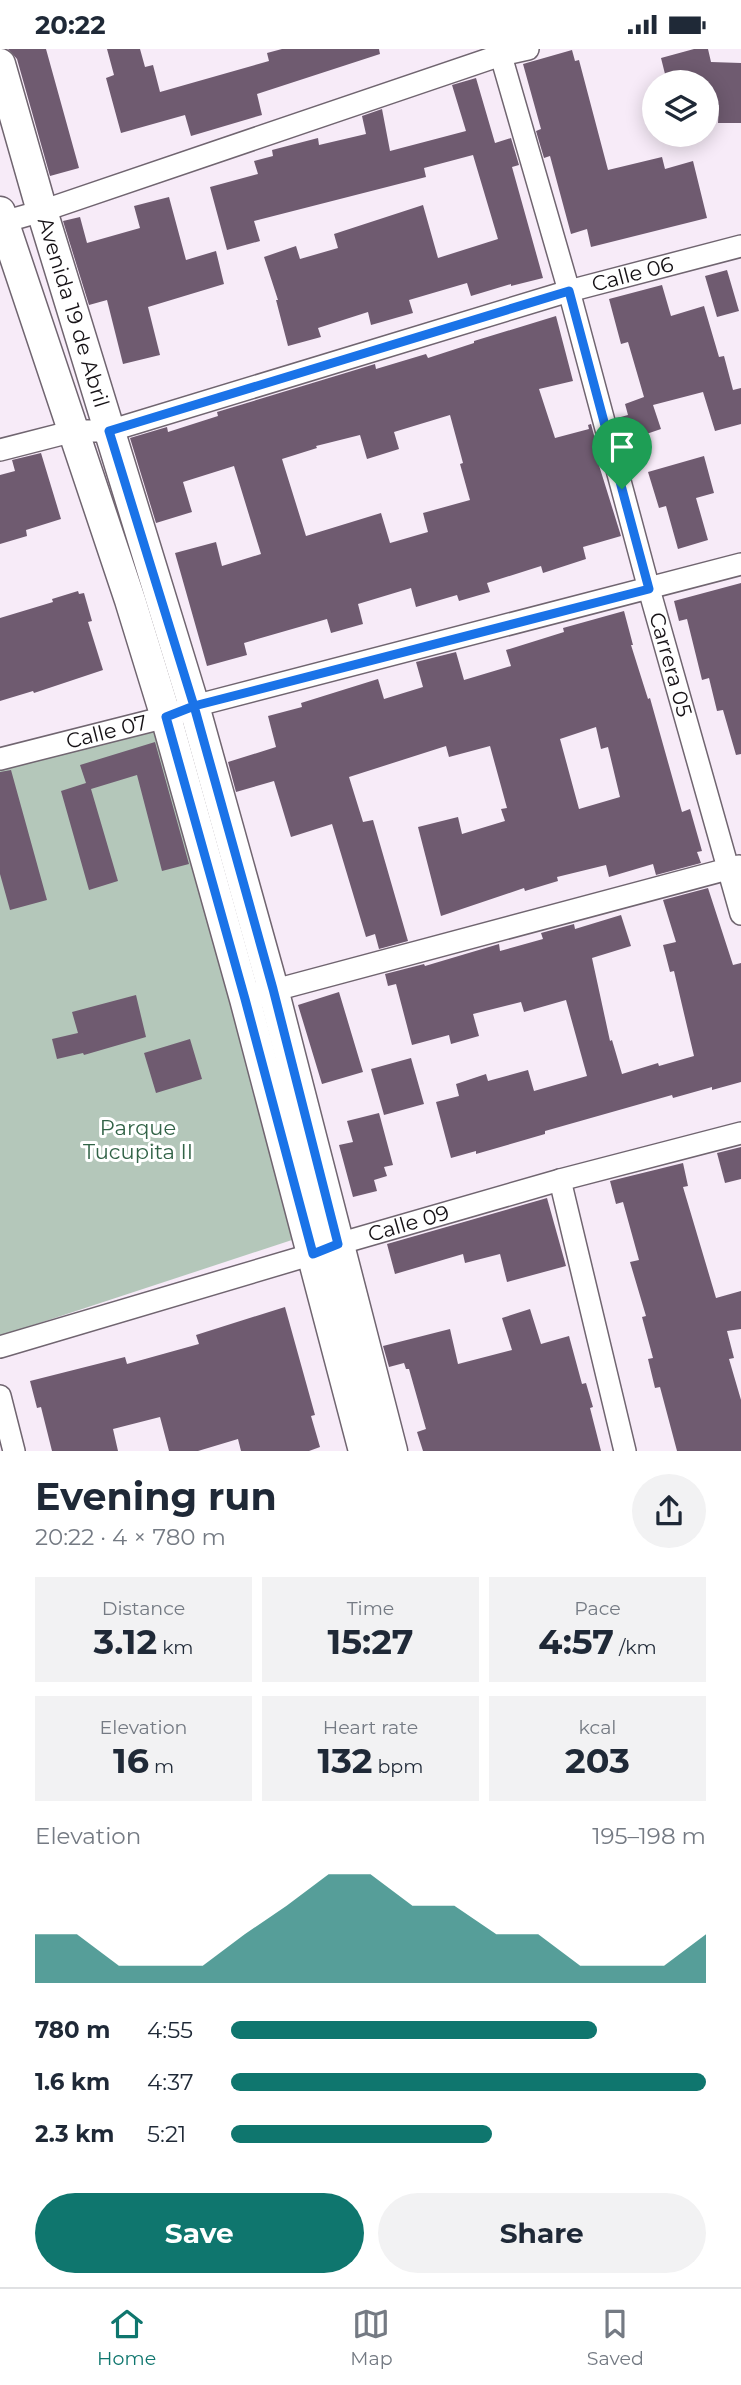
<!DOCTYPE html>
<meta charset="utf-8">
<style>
body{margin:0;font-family:Montserrat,sans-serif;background:#f2f2f3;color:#1f2937;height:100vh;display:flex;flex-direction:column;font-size:26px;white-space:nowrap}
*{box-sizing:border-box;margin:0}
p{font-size:23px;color:#747a83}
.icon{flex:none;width:38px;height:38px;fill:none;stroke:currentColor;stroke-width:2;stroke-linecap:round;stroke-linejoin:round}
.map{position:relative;height:1402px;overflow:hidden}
.sheet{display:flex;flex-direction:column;background:#fff;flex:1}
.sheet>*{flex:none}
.fabs{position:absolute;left:642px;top:21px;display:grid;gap:14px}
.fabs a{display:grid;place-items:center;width:77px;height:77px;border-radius:50%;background:#fff;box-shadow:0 4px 18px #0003;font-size:35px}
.pin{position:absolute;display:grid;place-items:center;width:60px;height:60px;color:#fff;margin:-72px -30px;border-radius:50% 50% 50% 0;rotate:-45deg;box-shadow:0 0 7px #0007}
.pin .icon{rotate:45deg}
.round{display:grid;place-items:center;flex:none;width:74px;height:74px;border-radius:37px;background:#f2f2f3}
.overview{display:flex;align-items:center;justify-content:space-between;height:119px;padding:0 35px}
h1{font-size:38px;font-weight:700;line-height:52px}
.metrics{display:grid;grid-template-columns:repeat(3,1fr);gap:10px;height:119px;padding:7px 35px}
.metrics div{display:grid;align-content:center;border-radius:0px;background:#f2f2f3;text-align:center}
.metrics b{font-size:35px;font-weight:700}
.metrics small{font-size:19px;font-weight:400}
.metrics p{font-size:19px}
.chart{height:196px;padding:14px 35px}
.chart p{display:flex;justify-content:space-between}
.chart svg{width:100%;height:126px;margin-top:7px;fill:#0f766e;opacity:.7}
.button{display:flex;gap:14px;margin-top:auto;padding:14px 35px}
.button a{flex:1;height:80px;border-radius:42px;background:#0f766e;color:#fff;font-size:28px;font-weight:700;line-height:80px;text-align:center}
.button a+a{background:#f2f2f3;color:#1f2937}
ul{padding:0 35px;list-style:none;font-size:23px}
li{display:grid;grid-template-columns:112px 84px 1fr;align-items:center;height:52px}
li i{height:18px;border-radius:9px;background:#0f766e}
.status{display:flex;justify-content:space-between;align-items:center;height:49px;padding:0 35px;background:#fff;direction:ltr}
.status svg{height:19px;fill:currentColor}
.tabs{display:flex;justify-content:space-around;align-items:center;height:98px;border-top:2px solid #e0e1e3;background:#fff;font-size:19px;color:#747a83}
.tabs a{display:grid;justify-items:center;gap:4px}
.tabs .on{color:#0f766e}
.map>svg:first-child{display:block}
</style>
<div class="status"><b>20:22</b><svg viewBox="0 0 49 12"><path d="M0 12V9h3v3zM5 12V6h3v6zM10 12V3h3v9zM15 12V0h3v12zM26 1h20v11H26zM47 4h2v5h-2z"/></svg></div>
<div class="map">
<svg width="741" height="1402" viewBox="0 0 741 1402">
<rect width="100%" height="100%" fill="#f7ebf8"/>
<path fill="#b4c7ba" d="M 194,657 L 298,1189 L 0,1287 L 0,707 Z"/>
<path fill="#6f5b70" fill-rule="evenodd" d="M 8,0 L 46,0 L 79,119 L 50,127 L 17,10 Z
M 107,0 L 140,0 L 145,18 L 153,16 L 160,43 L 269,12 L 267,4 L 282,0 L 379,0 L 380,5 L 257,45 L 262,66 L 191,87 L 185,66 L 121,84 L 106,29 L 114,26 Z
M 694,0 L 708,0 L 711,13 L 741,14 L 741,74 L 718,74 L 719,56 L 707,59 L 707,33 L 667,33 L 661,9 Z
M 572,1 L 575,12 L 579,11 L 608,121 L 662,108 L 665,120 L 693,112 L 707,169 L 591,198 L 587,180 L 571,185 L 550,107 L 544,109 L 536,82 L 541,80 L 523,15 Z
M 476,29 L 495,94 L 511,89 L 519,116 L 512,118 L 543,229 L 511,237 L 511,235 L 471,247 L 467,234 L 409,251 L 413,264 L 371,276 L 368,263 L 318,279 L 321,288 L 288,297 L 276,251 L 278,251 L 264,208 L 296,197 L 300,210 L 338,199 L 334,185 L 423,156 L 438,209 L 498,190 L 473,106 L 424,119 L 426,128 L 254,172 L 260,192 L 227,201 L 210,138 L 258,125 L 254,112 L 273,107 L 272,101 L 318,89 L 319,96 L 366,85 L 362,67 L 382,60 L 390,102 L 466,82 L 452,36 Z
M 169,148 L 186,211 L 216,202 L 224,235 L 148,258 L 160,306 L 123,315 L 107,251 L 89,256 L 63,172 L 80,168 L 87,194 L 140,179 L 134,157 Z
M 727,221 L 739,262 L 717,268 L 705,227 Z
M 662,236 L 671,267 L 704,257 L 719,308 L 724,307 L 733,341 L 741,339 L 741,375 L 715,382 L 703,343 L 653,356 L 661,380 L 623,393 L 617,369 L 628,366 L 625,355 L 644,348 L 628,293 L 621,295 L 609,250 Z
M 556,267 L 573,332 L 539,340 L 555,389 L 589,380 L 588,376 L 591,375 L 601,412 L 598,413 L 621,487 L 583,498 L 586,510 L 543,524 L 541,517 L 487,534 L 490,543 L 459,552 L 457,546 L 416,558 L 411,539 L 358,555 L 363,575 L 331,584 L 327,570 L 244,594 L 247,606 L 207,617 L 175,504 L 216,493 L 222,517 L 261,505 L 234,417 L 183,433 L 192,463 L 156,474 L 130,389 L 167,378 L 168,383 L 218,367 L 217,363 L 375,315 L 376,320 L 426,305 L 428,309 L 474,294 L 474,292 ZM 450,366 L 463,414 L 460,415 L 470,451 L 423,464 L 428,483 L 390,494 L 381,464 L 306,487 L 282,410 L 317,399 L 316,397 L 360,386 L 367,410 L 399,400 L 394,383 Z
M 41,404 L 61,470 L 26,481 L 27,487 L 0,495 L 0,426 L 15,422 L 12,411 Z
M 704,407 L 714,444 L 696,449 L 708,491 L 678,500 L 666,457 L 659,459 L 648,423 Z
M 741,534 L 741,705 L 736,706 L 723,661 L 717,662 L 709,629 L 702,631 L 687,570 L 679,572 L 674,552 Z
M 78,542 L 79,545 L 84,544 L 92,572 L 88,573 L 103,621 L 34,644 L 33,642 L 0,652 L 0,569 L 53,553 L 52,550 Z
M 624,562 L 633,596 L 631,596 L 648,650 L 650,649 L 682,763 L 690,760 L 702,802 L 697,803 L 701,814 L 656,826 L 653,815 L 609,828 L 606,816 L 557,828 L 558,832 L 525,842 L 524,839 L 441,867 L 418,778 L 458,768 L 462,785 L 505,772 L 501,760 L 507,759 L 490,697 L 449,708 L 446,697 L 349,728 L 363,773 L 373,771 L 408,892 L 379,900 L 375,885 L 366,888 L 332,775 L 291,788 L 274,732 L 236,743 L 228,713 L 276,698 L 268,667 L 302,658 L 301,654 L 378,630 L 384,650 L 423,638 L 416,613 L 456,603 L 464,631 L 511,617 L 506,601 L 564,583 L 563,579 ZM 596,678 L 601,700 L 608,698 L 620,748 L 579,760 L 560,690 Z
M 155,693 L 189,815 L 162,822 L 137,726 L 91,740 L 118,832 L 89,841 L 61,742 L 86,734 L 80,716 Z
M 11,721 L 47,851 L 10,861 L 0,825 L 0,723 Z
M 708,839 L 733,916 L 741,914 L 741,1033 L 712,1041 L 712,1038 L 673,1049 L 672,1046 L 545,1082 L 545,1085 L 476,1105 L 476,1102 L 451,1109 L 436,1053 L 459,1047 L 456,1035 L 486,1025 L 488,1032 L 528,1021 L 534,1042 L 587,1027 L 566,951 L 524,963 L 521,953 L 473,965 L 479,987 L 451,995 L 449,986 L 412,996 L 396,935 L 388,937 L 385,925 L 424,915 L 425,917 L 499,895 L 500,902 L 543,890 L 541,884 L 574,875 L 575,880 L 621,866 L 631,897 L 592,909 L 610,992 L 612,991 L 622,1025 L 658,1014 L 659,1017 L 694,1007 L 674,922 L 670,923 L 663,896 L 676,893 L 663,851 Z
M 339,943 L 363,1023 L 322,1035 L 298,956 Z
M 136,946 L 146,988 L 84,1006 L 83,1004 L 57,1010 L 52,990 L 78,984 L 72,963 Z
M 190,990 L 202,1030 L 156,1044 L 144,1004 Z
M 411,1009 L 424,1055 L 384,1066 L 371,1020 Z
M 379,1064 L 393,1116 L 384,1118 L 387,1127 L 374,1131 L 377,1142 L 353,1148 L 339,1096 L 353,1093 L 347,1072 Z
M 741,1098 L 741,1130 L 725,1134 L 717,1104 Z
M 683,1114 L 688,1137 L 683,1138 L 716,1249 L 741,1242 L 741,1280 L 727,1282 L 734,1309 L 729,1310 L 741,1351 L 741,1402 L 677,1402 L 660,1338 L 655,1339 L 648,1310 L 653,1309 L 642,1268 L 646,1267 L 630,1213 L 639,1211 L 623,1153 L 616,1155 L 610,1132 Z
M 547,1149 L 566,1217 L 507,1233 L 500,1205 L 465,1214 L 463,1205 L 395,1225 L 387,1195 Z
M 285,1258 L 315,1366 L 311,1367 L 320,1398 L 309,1402 L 241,1402 L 238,1390 L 198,1402 L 169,1402 L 160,1368 L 113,1380 L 118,1402 L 52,1402 L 41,1358 L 37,1359 L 30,1332 L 125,1308 L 127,1315 L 199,1295 L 196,1286 Z
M 530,1260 L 541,1295 L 569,1287 L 582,1335 L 586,1334 L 593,1358 L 590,1359 L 601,1402 L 423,1402 L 417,1383 L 426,1380 L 409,1320 L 406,1320 L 404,1314 L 389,1318 L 383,1297 L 450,1280 L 458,1315 L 512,1301 L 502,1269 Z"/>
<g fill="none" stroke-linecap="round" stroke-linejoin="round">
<g stroke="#706570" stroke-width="24">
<g id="street">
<path id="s1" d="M 499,0 L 569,242 L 649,540 L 741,865"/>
<path d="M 0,174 L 42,162 L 501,6 L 528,0"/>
<path id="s2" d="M 0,401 L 74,382 L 109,382 L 569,242 L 741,197"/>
<path id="s3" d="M 0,710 L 166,668 L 194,657 L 741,515"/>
<path d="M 260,945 L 739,817"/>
<path d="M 560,1131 L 625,1402"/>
<path id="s4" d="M 0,1298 L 313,1205 L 338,1195 L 560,1131 L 741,1084"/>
<path d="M 0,1347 L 14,1402"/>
</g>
</g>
<g stroke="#706570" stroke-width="33">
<g id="secondary">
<path id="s5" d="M 0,15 L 42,162 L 194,657 L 273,940 L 392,1402"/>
<path d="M 0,163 L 130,551 L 166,668 L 245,950 L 364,1402"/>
</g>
</g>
<use href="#street" stroke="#fff" stroke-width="21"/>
<use href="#secondary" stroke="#fff" stroke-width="30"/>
</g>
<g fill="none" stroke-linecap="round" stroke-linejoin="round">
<g stroke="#fff" stroke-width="14">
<path id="route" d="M 622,440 L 649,540 L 194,657 L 166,668 L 245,950 L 313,1205 L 338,1195 L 273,940 L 194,657 L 109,382 L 569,242 L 622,440"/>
</g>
<use href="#route" stroke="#1a73e8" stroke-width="9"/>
</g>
<g text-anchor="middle" stroke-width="6" stroke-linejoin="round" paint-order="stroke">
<g font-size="21" fill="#151115" stroke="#fff">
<text dy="7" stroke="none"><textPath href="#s2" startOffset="658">Calle 06</textPath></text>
<text dy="7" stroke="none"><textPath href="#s5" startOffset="259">Avenida 19 de Abril</textPath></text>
<text dy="7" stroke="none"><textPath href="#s1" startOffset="639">Carrera 05</textPath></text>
<text dy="7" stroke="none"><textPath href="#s3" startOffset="110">Calle 07</textPath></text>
<text dy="7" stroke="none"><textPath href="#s4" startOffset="427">Calle 09</textPath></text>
</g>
<g font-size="21" fill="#326347" stroke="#fff">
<text x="138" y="1086">Parque<tspan x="138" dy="24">Tucupita II</tspan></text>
</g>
</g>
</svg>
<div class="fabs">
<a><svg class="icon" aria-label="layers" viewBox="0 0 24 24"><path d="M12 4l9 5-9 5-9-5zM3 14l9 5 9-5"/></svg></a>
</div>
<div class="pin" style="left:622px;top:440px;background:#1e9e55"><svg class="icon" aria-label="arrive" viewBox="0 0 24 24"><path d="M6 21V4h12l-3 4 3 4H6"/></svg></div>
</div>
<section class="sheet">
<div class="overview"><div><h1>Evening run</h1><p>20:22 · 4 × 780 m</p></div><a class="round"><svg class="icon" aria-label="share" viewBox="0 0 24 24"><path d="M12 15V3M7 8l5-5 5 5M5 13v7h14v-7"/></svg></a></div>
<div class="metrics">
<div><p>Distance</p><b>3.12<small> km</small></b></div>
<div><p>Time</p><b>15:27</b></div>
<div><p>Pace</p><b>4:57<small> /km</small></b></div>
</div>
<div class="metrics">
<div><p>Elevation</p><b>16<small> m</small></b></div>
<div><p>Heart rate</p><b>132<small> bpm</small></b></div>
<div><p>kcal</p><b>203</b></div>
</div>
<div class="chart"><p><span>Elevation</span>195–198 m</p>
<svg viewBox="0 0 160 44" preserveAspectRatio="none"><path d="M0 44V27L10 27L20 38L30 38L40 38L50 27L60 17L70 6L80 6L90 17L100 17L110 27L120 27L130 38L140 38L150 38L160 27V44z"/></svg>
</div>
<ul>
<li><b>780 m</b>4:55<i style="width:77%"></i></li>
<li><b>1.6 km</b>4:37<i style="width:100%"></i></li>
<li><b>2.3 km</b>5:21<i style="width:55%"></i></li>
</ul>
<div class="button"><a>Save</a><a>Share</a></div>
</section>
<nav class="tabs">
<a class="on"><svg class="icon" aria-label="home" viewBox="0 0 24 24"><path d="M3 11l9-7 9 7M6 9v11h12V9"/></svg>Home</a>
<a><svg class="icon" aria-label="map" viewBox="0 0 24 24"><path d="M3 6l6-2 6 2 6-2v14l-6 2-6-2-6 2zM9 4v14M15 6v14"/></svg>Map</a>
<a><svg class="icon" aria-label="saved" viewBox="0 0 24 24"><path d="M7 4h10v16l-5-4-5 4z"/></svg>Saved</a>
</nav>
